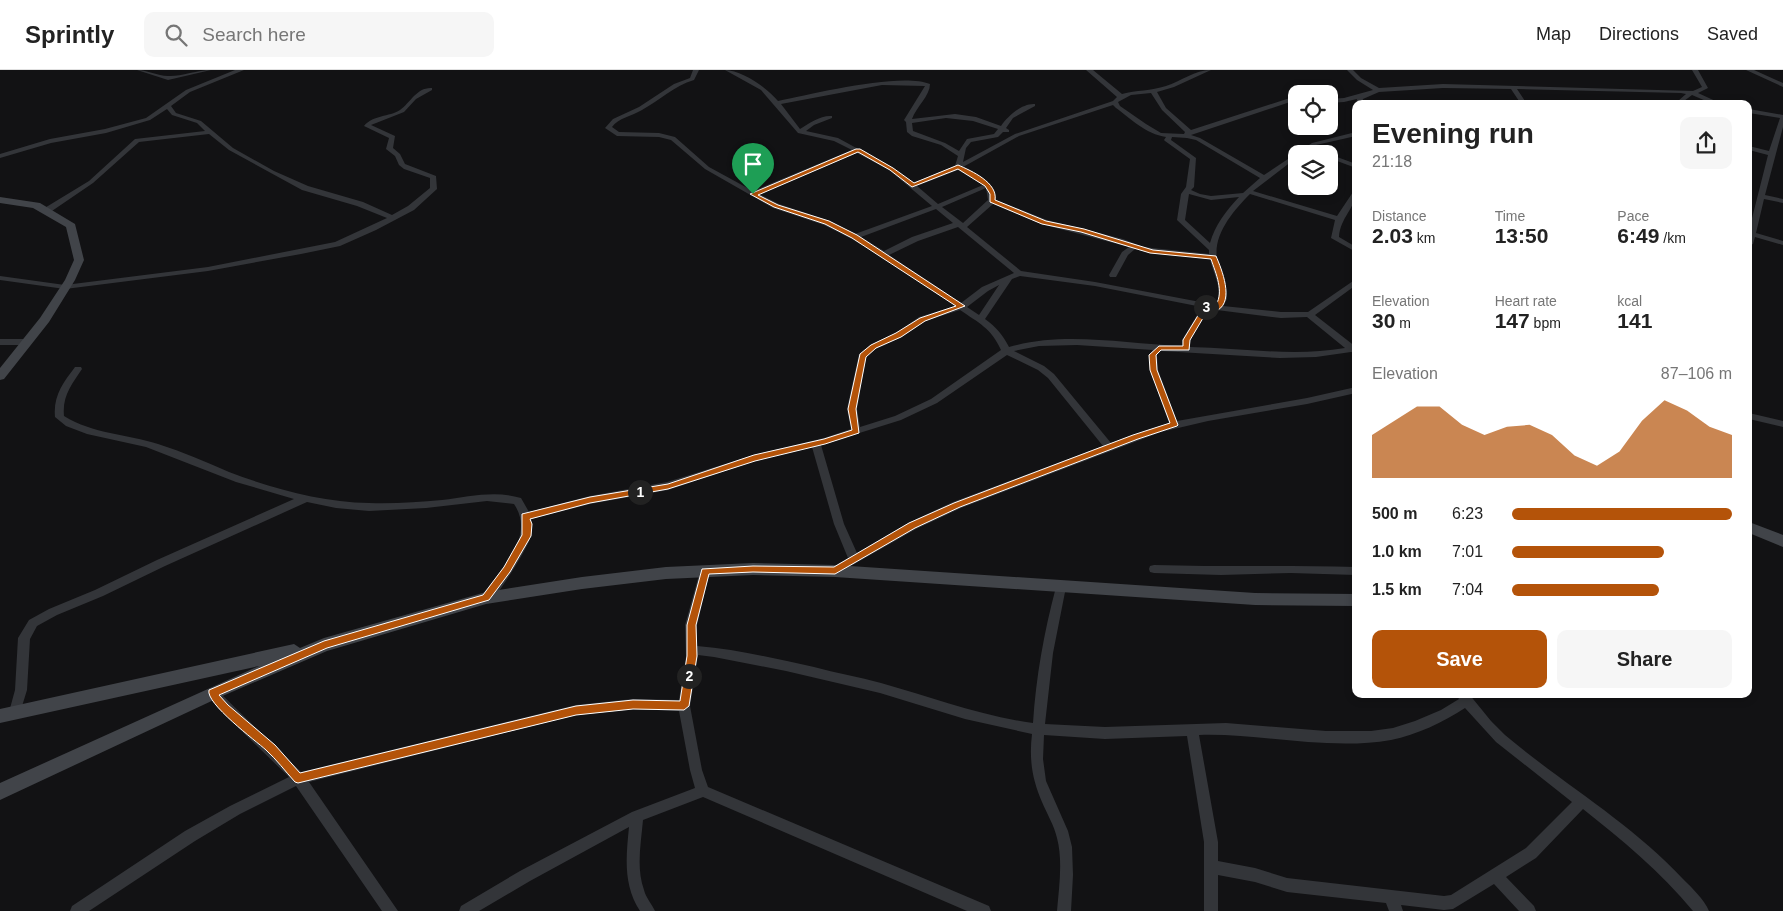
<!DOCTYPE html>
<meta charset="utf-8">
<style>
body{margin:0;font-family:Helvetica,sans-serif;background:#f6f6f6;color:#222;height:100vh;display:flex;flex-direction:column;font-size:19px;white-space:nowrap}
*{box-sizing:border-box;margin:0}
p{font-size:16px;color:#767676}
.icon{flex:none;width:28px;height:28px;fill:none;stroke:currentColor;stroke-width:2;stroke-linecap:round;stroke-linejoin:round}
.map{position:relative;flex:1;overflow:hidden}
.details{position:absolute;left:1352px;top:30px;width:400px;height:598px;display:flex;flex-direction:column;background:#fff;border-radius:10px;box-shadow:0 2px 8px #0003}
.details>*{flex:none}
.buttons{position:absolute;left:1288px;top:15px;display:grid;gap:10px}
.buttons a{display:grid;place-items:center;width:50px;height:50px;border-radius:10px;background:#fff;box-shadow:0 2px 8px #0003;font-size:25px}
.pin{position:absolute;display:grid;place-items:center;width:42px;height:42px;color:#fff;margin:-51px -21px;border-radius:50% 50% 50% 0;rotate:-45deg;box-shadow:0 0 5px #0007}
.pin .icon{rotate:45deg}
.km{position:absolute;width:25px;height:25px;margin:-12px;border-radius:50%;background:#222;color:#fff;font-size:14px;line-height:25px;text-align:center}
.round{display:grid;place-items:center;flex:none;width:52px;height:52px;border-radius:10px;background:#f6f6f6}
.head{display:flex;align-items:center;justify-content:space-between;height:85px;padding:0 20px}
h1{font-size:28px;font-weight:800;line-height:38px}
.stats{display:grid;grid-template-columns:repeat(3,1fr);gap:8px;height:85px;padding:5px 20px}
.stats div{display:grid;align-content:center}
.stats b{font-size:21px;font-weight:800}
.stats small{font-size:14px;font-weight:400}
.stats p{font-size:14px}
.chart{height:140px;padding:10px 20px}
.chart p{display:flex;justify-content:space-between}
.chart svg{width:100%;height:90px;margin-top:5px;fill:#b45309;opacity:.7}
.button{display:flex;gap:10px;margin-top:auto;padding:10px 20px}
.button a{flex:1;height:58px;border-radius:10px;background:#b45309;color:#fff;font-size:20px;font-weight:800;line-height:58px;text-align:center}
.button a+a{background:#f6f6f6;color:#222}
ul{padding:0 20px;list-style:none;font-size:16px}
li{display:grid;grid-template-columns:80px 60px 1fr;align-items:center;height:38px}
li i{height:12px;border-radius:6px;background:#b45309}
header{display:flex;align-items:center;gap:30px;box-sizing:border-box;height:70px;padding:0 25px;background:#fff;border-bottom:1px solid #e0e0e0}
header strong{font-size:24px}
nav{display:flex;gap:28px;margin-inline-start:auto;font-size:18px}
.search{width:350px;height:45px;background:#f6f6f6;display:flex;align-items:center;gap:12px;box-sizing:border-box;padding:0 18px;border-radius:10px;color:#767676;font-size:19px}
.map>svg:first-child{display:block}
</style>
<header>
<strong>Sprintly</strong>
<div class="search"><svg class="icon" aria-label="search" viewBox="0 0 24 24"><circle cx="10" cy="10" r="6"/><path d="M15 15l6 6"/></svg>Search here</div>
<nav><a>Map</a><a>Directions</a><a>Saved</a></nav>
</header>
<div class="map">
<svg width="1783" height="841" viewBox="0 0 1783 841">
<rect width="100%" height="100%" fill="#121214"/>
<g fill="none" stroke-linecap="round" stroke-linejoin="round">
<path fill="#333539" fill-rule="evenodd" d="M 137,0 C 148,0 157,6 168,6 C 179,7 197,0 211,0 L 168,10 Z
M 235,0 L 244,0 L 190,22 L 171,36 L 176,43 L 201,51 L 233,78 L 274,101 L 308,116 L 363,132 L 392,145 L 408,136 L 430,118 L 430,108 L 404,99 L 399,95 L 395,86 L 386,79 L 389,68 L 364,56 C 373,45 389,47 400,40 C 411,32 417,17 432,18 L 432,20 L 416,29 L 404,42 L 371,55 L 395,66 L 393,78 L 400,84 L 405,94 L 436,106 L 437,119 L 414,140 L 376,160 L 340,176 L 301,184 L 208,201 L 65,219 L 0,210 L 0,206 L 65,215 L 208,197 L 335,172 L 387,148 L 357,136 L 302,120 L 229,80 L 209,64 L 139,72 L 93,113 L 49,143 L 43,143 L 43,139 L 89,111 L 135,69 L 205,61 L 197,53 L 172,45 L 167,39 L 150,50 L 106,63 L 51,73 L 0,88 L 0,84 L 50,69 L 105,59 L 146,48 L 186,20 Z
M 693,0 L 699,0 L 694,10 C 674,16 660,30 642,40 C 632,46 618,48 612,57 L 619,62 L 659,63 L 675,67 L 709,97 L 753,121 L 852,80 L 834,71 L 798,63 L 761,20 L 725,0 C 742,0 767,18 778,31 C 813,24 900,2 930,14 C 930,26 916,37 912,49 L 955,44 L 976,47 L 1001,56 C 1008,46 1022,33 1035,34 L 1035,36 L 1013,48 L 1006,58 L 1009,60 L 1009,62 L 1003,62 L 998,67 L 971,72 L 966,78 L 963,92 L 1015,64 L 1113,31 L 1117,27 L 1086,0 L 1093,0 L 1122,24 C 1136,20 1151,21 1166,16 C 1181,11 1195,0 1211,0 L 1174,17 L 1157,22 L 1166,38 L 1191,60 L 1296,26 L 1296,30 L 1191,65 L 1200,68 L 1264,105 L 1312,73 L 1356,62 L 1356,66 L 1316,75 L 1303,84 L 1296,84 L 1296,88 L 1253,121 L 1337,146 L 1353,122 L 1356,122 C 1356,137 1340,148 1339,167 L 1356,177 L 1356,182 L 1331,168 L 1335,150 L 1250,124 C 1234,140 1213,164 1217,189 C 1220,200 1225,211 1227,223 L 1227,229 L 1223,236 L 1281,242 L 1308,242 L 1356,209 L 1356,215 L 1315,245 L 1356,277 L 1356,283 L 1351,282 L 1316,287 L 1280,288 L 1161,281 L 1157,285 L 1158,300 L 1177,351 L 1307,328 L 1356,317 L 1356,323 L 1307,334 L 1208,351 L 1161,362 L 961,438 L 916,459 L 835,505 L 831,504 L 830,501 L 831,498 L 848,488 L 834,454 L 812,377 L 755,391 L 668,420 L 590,434 L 531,449 C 533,456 532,462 530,469 C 526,480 499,525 490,531 C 486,533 485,532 482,531 L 480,528 L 482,525 C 501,500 536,466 514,434 L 487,431 L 426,438 L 369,441 L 336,438 L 307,432 L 165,496 L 103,526 L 57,545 L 37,556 L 30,569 L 27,620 L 19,646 L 15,647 L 11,646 L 9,642 L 15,620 L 18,568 L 29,550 L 49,539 L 95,520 L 157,490 L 294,429 L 236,412 L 146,377 L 87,364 L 66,356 L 55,347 C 53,326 63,313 75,297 L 81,297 L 82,299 C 72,314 62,326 64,346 C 93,364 127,364 158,374 C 183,382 206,392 229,402 C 274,419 322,432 369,433 C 393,434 418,432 442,430 C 469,427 494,420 521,428 L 529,442 L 590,426 L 667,412 L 754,385 L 824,368 L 851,359 L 847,339 L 859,284 L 870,275 L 896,263 L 919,247 L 955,236 L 901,199 L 852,169 L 824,155 L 773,138 L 705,99 L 671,70 L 659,67 L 617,66 L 605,58 L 613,49 L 639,37 L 674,14 L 690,8 ZM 882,15 L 925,16 L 904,50 L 906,52 L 907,62 L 912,66 L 941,75 L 958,86 L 955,96 L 913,113 L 893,98 L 838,68 L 806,61 L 814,55 L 832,48 L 832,46 C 821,45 809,53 800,59 L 781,34 ZM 1151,23 L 1162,40 L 1185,62 L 1184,64 L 1161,63 L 1146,54 L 1120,36 L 1118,32 L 1131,25 ZM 1113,35 L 1116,38 C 1131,49 1146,64 1166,67 L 1164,70 L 1165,71 L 1190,89 L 1186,117 L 1181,124 L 1177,150 L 1209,180 L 1209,184 L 1143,177 L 1123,169 L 1047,150 L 996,130 C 995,111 978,104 963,97 L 1019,66 ZM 946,48 L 973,51 L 998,59 L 994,64 L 967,69 L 959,81 L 945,73 L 913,61 L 912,53 ZM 1172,67 L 1187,68 L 1196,70 L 1260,108 L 1243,123 L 1211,126 L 1200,124 L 1191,120 L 1194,117 L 1196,88 L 1171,70 ZM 857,83 L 889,100 L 932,136 L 855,164 L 830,151 L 779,134 L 759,124 ZM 958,100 L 983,115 L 938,134 L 917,116 ZM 986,118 L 988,130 L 963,153 L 942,137 ZM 1189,124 L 1211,130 L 1239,127 C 1226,141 1215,155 1210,173 L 1185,150 ZM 993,134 L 1041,154 L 1129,177 L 1122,182 L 1109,205 L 1110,207 L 1116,207 L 1128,185 L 1135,179 L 1142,181 L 1210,189 C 1213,204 1224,220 1216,235 L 1095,212 L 1021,201 L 967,157 ZM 936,139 L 953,153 L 912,167 L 884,181 L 861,167 ZM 958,157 L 1014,203 L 982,217 L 961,233 L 889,185 L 918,171 ZM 1020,206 L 1095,216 L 1202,237 L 1182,270 L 1182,276 C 1124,274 1065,261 1009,277 C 1003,265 996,257 985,249 L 1012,209 ZM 999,215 L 979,245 L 967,237 L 988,221 ZM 1209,239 L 1281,248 L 1307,247 L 1345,278 C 1294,287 1242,278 1190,277 L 1190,270 ZM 960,240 C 979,253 991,258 1001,280 L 931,329 L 895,346 L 860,357 L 857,339 L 866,287 L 876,279 L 902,267 L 925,251 ZM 1077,275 L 1153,280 L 1149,285 L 1150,300 L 1169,353 L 1111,373 L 1054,304 L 1044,296 L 1014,281 L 1039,276 ZM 1007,285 L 1038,300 L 1048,308 L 1103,376 L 953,432 L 908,453 L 857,483 L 844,454 L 821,375 L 901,350 L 937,333 Z
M 1347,0 L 1353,0 L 1361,8 L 1379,18 L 1443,14 L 1693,21 L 1702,17 L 1692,0 L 1698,0 L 1708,18 L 1698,23 L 1722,34 L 1713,34 L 1692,25 L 1684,31 L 1685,34 L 1679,34 L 1678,31 L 1686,24 L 1681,23 L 1517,19 L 1527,34 L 1521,34 L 1511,19 L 1443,18 L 1379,22 L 1363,29 L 1362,34 L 1356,35 L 1357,29 L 1344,32 L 1329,33 L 1329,29 L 1344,28 L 1373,20 L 1357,10 Z
M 1746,0 L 1754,0 L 1783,13 L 1783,17 Z
M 1617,30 L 1620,32 L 1619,34 L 1611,34 Z
M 1749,39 L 1783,45 L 1783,57 L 1765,125 L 1783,129 L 1783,133 L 1764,129 L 1756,163 L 1783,171 L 1783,175 L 1755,167 L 1753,174 L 1749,176 L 1749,160 L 1768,85 L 1749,80 L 1749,76 L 1769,81 L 1780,48 L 1749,43 Z
M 1329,84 L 1356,94 L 1356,98 L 1329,88 Z
M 0,269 L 27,269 L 31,272 L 27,275 L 0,275 Z
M 1749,343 L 1783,351 L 1783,357 L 1749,349 Z
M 1154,495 C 1221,497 1289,495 1356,497 L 1356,505 L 1291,503 L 1221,505 L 1154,503 L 1150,502 L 1149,499 L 1150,496 Z
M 705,497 L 709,498 L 710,501 L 697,555 L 697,576 C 737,579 776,589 814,597 C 836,603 859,607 881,613 C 931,627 981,646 1033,653 C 1036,607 1044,562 1056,517 L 1057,514 L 1061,513 L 1065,514 L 1066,517 L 1053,583 L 1045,654 L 1105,657 L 1226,653 L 1326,661 L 1371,661 L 1393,658 L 1415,651 L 1441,640 L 1459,629 L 1456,624 L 1469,624 L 1491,651 L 1505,665 C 1563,714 1630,752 1683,809 C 1692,818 1704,829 1709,841 L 1693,841 C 1661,802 1622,770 1583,739 L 1536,788 L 1506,807 L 1534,836 L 1536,841 L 1519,841 L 1494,814 L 1453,839 L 1444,840 L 1401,835 L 1403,841 L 1389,841 L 1386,833 L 1287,822 L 1255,812 L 1218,805 L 1218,841 L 1204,841 L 1204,772 L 1187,666 L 1105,669 L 1044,665 L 1043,689 L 1046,711 L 1068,761 L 1072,777 L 1073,805 L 1071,841 L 1057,841 C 1059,817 1063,791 1057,768 C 1054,755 1047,744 1042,732 C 1032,709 1029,689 1032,664 L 965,649 L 880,623 L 786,601 L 714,587 L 698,585 L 690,636 L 702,700 L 708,717 L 989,836 L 991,841 L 967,841 L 703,727 L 643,750 C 641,773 636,798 644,820 C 646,828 652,834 655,841 L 640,841 C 623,815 626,787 629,757 L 530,811 L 479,841 L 459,841 L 461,836 L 520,801 L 632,742 L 695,718 L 690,700 L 679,641 L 633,639 L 576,645 L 309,712 L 398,841 L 382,841 L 296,716 L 240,744 L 195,771 L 89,841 L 70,841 L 72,836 L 185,761 L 230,736 L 289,707 L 218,638 L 206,623 L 208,619 L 212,618 L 216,619 L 301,702 L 576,635 L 633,629 L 679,630 L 686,587 L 685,555 L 700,501 L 701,498 ZM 1465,638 L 1496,672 L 1572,732 L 1526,778 L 1451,825 L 1444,826 L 1287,808 L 1255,798 L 1218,791 L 1218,772 L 1199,665 C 1262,663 1328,681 1391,670 C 1417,665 1443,652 1465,638 Z"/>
<path fill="#414449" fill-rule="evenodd" d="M 0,127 L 40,133 L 75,154 L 84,190 L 75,210 L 49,252 L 4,309 L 0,310 L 0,298 L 40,248 L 65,210 L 74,190 L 66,157 L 33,138 L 0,133 Z
M 1749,452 L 1783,465 L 1783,477 L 1749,463 Z
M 753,493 L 835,495 L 1255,523 L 1356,524 L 1356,536 L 1255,535 L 835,507 L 753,505 L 666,509 L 582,519 L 486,534 L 327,581 L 218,628 L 0,730 L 0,713 L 259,596 L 0,653 L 0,639 L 294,574 L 300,578 L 324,568 L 486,522 L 582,507 L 666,497 Z"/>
</g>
<path fill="#b45309" stroke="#fff" fill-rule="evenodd" d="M 856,79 L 860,79 L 893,98 L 914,113 L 958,95 C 972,101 998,113 995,130 L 1046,151 L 1084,159 L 1153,180 L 1216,186 C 1222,200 1234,230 1218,240 L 1209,238 L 1190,270 L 1189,280 L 1161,280 L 1156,285 L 1157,300 L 1178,355 L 1177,356 L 1138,369 L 960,437 L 915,458 L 835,504 L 753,502 L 709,504 L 696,555 L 697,586 L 689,636 L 684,640 L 633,639 L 576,645 L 298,713 L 295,712 C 285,701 277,690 266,680 C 256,671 205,633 209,620 L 324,571 L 483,525 L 504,497 L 522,465 L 522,444 L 590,427 L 668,414 L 754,385 L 824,369 L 852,360 L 848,339 L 860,284 L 871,275 L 896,263 L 920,248 L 956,236 L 852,168 L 825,154 L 774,137 L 750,124 ZM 858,82 L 890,100 L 912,117 L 958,99 L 985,116 L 990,124 L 990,132 L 1042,154 L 1081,162 L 1150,183 L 1211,189 C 1216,204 1224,221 1216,235 L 1205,234 L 1183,270 L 1183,276 L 1159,276 L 1149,285 L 1150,300 L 1170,353 L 1133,365 L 954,433 L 909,453 L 834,497 L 753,496 L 702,499 L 687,555 L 687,586 L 680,631 L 633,630 L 576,636 L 300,703 L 275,675 L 228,635 L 219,625 L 327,578 L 489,530 L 510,502 L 531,466 L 532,454 L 530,449 L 590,433 L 668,419 L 755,391 L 825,374 L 859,363 L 856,339 L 866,287 L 876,278 L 901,267 L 925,251 L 965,236 L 857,165 L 829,151 L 778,135 L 758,125 Z"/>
</svg>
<div class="buttons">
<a><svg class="icon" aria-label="locate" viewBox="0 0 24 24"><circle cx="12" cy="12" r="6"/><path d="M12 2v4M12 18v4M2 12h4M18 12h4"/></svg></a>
<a><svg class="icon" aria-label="layers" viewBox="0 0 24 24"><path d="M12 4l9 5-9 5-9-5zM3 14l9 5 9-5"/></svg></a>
</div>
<div class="pin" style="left:753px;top:124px;background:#1e9e55"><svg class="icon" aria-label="arrive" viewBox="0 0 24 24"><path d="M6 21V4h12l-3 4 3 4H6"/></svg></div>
<b class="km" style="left:640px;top:422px">1</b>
<b class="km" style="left:689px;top:606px">2</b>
<b class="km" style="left:1206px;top:237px">3</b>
<section class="details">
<div class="head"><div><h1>Evening run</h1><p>21:18</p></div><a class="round"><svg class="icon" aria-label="share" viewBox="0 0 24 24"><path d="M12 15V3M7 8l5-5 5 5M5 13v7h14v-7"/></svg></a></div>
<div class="stats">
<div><p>Distance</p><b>2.03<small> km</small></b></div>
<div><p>Time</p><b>13:50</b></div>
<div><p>Pace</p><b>6:49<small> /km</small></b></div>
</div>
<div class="stats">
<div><p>Elevation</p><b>30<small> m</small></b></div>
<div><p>Heart rate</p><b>147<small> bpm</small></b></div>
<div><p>kcal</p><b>141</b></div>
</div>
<div class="chart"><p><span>Elevation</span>87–106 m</p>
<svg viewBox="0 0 160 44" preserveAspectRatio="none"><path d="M0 44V23L10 16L20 9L30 9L40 18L50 23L60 19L70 18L80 23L90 33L100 38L110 31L120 16L130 6L140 11L150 19L160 23V44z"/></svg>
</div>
<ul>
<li><b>500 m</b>6:23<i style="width:100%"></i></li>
<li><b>1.0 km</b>7:01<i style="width:69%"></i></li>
<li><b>1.5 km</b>7:04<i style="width:67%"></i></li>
</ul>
<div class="button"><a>Save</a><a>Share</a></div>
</section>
</div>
